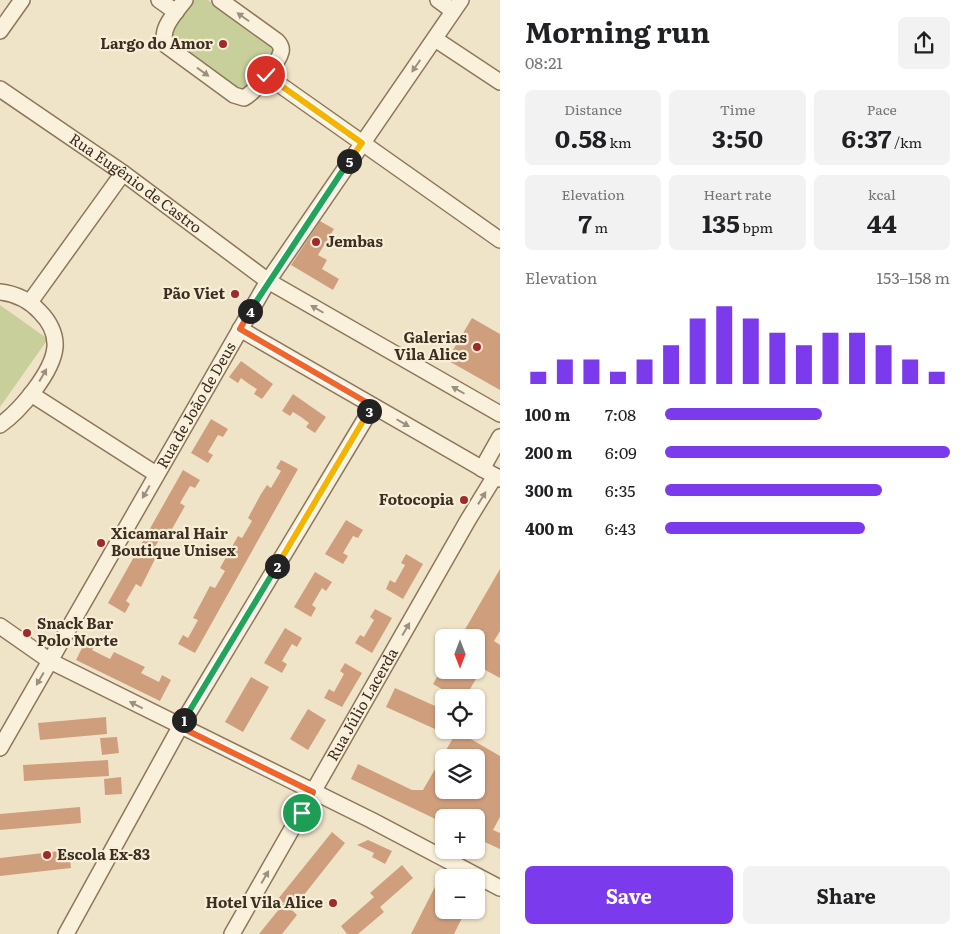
<!DOCTYPE html>
<meta charset="utf-8">
<style>
body{margin:0;font-family:Literata,serif;background:#f2f2f2;color:#202124;height:100vh;display:flex;flex-direction:column;font-size:19px;white-space:nowrap}
*{box-sizing:border-box;margin:0}
p{font-size:16px;color:#757577}
.icon{flex:none;width:28px;height:28px;fill:none;stroke:currentColor;stroke-width:2;stroke-linecap:round;stroke-linejoin:round}
.map{position:relative;flex:1;overflow:hidden}
.details{display:flex;flex-direction:column;background:#fff;width:475px}
.details>*{flex:none}
.needle{width:32px;rotate:180deg}
.buttons{position:absolute;left:435px;top:629px;display:grid;gap:10px}
.buttons a{display:grid;place-items:center;width:50px;height:50px;border-radius:8px;background:#fff;box-shadow:0 1px 4px #0004;font-size:25px}
.pin{position:absolute;display:grid;place-items:center;width:42px;height:42px;color:#fff;margin:-21px;border:2px solid #fff;border-radius:50%;box-shadow:0 1px 5px #0007}
.km{position:absolute;width:25px;height:25px;margin:-12px;border-radius:50%;background:#222;color:#fff;font-size:14px;line-height:25px;text-align:center}
.round{display:grid;place-items:center;flex:none;width:52px;height:52px;border-radius:8px;background:#f2f2f2}
.headline{display:flex;align-items:center;justify-content:space-between;height:85px;padding:0 25px}
h1{font-size:28px;font-weight:700;line-height:38px}
.figures{display:grid;grid-template-columns:repeat(3,1fr);gap:8px;height:85px;padding:5px 25px}
.figures div{display:grid;align-content:center;border-radius:8px;background:#f2f2f2;text-align:center}
.figures b{font-size:25px;font-weight:700}
.figures small{font-size:14px;font-weight:400}
.figures p{font-size:14px}
.chart{height:140px;padding:10px 25px}
.chart p{display:flex;justify-content:space-between}
.chart svg{width:100%;height:90px;margin-top:5px;stroke:#7c3aed;stroke-width:6}
.cta{display:flex;gap:10px;margin-top:auto;padding:10px 25px}
.cta a{flex:1;height:58px;border-radius:8px;background:#7c3aed;color:#fff;font-size:20px;font-weight:700;line-height:58px;text-align:center}
.cta a+a{background:#f2f2f2;color:#202124}
ul{padding:0 25px;list-style:none;font-size:16px}
li{display:grid;grid-template-columns:80px 60px 1fr;align-items:center;height:38px}
li i{height:12px;border-radius:6px;background:#7c3aed}
main{display:flex;flex:1;min-height:0}
.map>svg:first-child{display:block}
</style>
<main>
<div class="map">
<svg width="500" height="934" viewBox="0 0 500 934">
<rect width="100%" height="100%" fill="#f0e4c8"/>
<path fill="#c9cf9b" d="M 192,0 L 208,0 L 278,49 L 244,97 L 165,39 Z
M 0,305 L 48,339 L 0,407 Z"/>
<path fill="#cf9f7d" fill-rule="evenodd" d="M 320,221 L 334,229 L 318,255 L 327,260 L 322,269 L 339,279 L 333,290 L 291,265 Z
M 472,318 L 500,334 L 500,390 L 447,360 Z
M 241,361 L 273,384 L 262,399 L 254,394 L 257,389 L 249,384 L 241,378 L 238,383 L 229,377 Z
M 293,394 L 326,417 L 315,433 L 306,427 L 309,423 L 301,417 L 293,412 L 290,416 L 282,411 Z
M 211,419 L 228,429 L 223,437 L 218,435 L 208,452 L 213,455 L 208,463 L 191,453 Z
M 281,460 L 298,469 L 195,653 L 178,644 L 183,635 L 188,638 L 198,620 L 193,618 L 210,586 L 215,588 L 225,571 L 220,568 L 238,536 L 242,538 L 252,521 L 248,518 L 261,494 L 267,485 L 271,488 L 281,471 L 276,468 Z
M 183,470 L 200,480 L 195,488 L 190,486 L 180,503 L 185,506 L 172,529 L 167,538 L 162,535 L 152,552 L 157,555 L 141,587 L 136,584 L 126,601 L 130,604 L 125,613 L 108,603 Z
M 346,520 L 363,530 L 358,538 L 353,536 L 343,553 L 348,556 L 343,564 L 325,554 Z
M 406,554 L 423,564 L 403,599 L 386,589 L 390,580 L 395,583 L 405,565 L 401,563 Z
M 500,569 L 500,631 L 494,641 L 500,645 L 500,678 L 476,665 L 476,638 L 460,638 Z
M 315,572 L 332,582 L 326,591 L 322,588 L 312,605 L 316,608 L 311,617 L 294,607 Z
M 375,609 L 392,618 L 372,653 L 355,643 L 360,635 L 364,637 L 374,620 L 370,617 Z
M 285,628 L 302,638 L 297,647 L 292,644 L 282,661 L 287,664 L 282,673 L 264,663 Z
M 87,638 L 96,643 L 92,650 L 110,659 L 114,652 L 145,667 L 141,673 L 159,682 L 162,675 L 171,680 L 160,701 L 76,660 Z
M 345,663 L 362,673 L 342,707 L 324,698 L 329,689 L 334,692 L 344,674 L 340,671 Z
M 441,670 L 481,670 L 465,698 L 457,698 L 433,684 Z
M 251,677 L 269,687 L 243,732 L 225,722 Z
M 395,688 L 444,710 L 435,729 L 386,707 Z
M 308,709 L 326,720 L 308,750 L 290,739 Z
M 106,717 L 107,734 L 40,740 L 38,723 Z
M 457,731 L 500,756 L 500,817 L 493,830 L 500,833 L 500,849 L 476,838 L 476,818 L 444,818 L 444,823 L 351,779 L 358,764 L 412,790 L 423,790 ZM 444,758 L 476,758 L 476,790 L 444,790 Z
M 117,737 L 119,753 L 102,755 L 100,738 Z
M 108,760 L 109,776 L 24,781 L 23,765 Z
M 121,777 L 122,794 L 105,795 L 104,779 Z
M 80,807 L 81,823 L 0,830 L 0,814 Z
M 332,832 L 345,843 L 292,910 L 297,915 L 282,934 L 259,934 L 284,903 L 278,899 Z
M 368,840 L 392,851 L 385,864 L 372,857 L 374,853 L 357,845 Z
M 69,850 L 71,868 L 0,876 L 0,858 Z
M 402,865 L 413,878 L 380,907 L 384,912 L 358,934 L 347,934 L 341,926 L 374,897 L 370,893 Z
M 444,869 L 444,910 L 466,910 L 454,934 L 411,934 Z"/>
<g fill="none" stroke-linecap="round" stroke-linejoin="round">
<g stroke="#8d765c" stroke-width="18">
<g id="minor">
<path d="M 159,0 L 176,12"/>
<path d="M 185,0 C 176,12 157,31 167,46 L 234,95 L 244,98 C 255,92 278,64 281,52 C 282,48 280,44 277,41 L 220,0"/>
<path d="M 438,0 L 453,11"/>
<path d="M 0,31 L 22,0"/>
<path d="M 435,39 L 500,82"/>
<path d="M 266,75 L 500,240"/>
<path id="s1" d="M 0,89 L 123,173 L 268,281 L 500,414"/>
<path d="M 0,292 C 17,294 29,300 40,312 C 49,321 56,334 55,347 C 53,372 20,411 0,425"/>
<path d="M 30,302 L 123,173"/>
<path d="M 240,329 L 500,479"/>
<path d="M 31,394 L 156,474"/>
<path d="M 482,469 L 500,437"/>
<path d="M 0,626 L 50,661 L 371,820 L 500,888"/>
<path id="s2" d="M 0,748 L 268,281 L 461,0"/>
<path d="M 66,934 L 180,727 L 373,406"/>
<path id="s3" d="M 232,934 L 468,520 L 495,476"/>
</g>
</g>
<use href="#minor" stroke="#faf1dc" stroke-width="15"/>
</g>
<defs><path id="oneway-solid" d="M-6-.8H1V-3.2L6.5 0L1 3.2V.8H-6Z" transform="scale(1.25)"/></defs>
<g fill="#9c907e">
<use href="#oneway-solid" transform="translate(243 17) rotate(-145)"/>
<use href="#oneway-solid" transform="translate(416 66) rotate(125)"/>
<use href="#oneway-solid" transform="translate(203 72) rotate(36)"/>
<use href="#oneway-solid" transform="translate(317 309) rotate(-150)"/>
<use href="#oneway-solid" transform="translate(43 375) rotate(-60)"/>
<use href="#oneway-solid" transform="translate(458 390) rotate(-150)"/>
<use href="#oneway-solid" transform="translate(403 423) rotate(30)"/>
<use href="#oneway-solid" transform="translate(146 492) rotate(120)"/>
<use href="#oneway-solid" transform="translate(482 498) rotate(-58)"/>
<use href="#oneway-solid" transform="translate(406 629) rotate(-60)"/>
<use href="#oneway-solid" transform="translate(40 679) rotate(120)"/>
<use href="#oneway-solid" transform="translate(136 705) rotate(-153)"/>
<use href="#oneway-solid" transform="translate(265 877) rotate(-60)"/>
</g>
<g fill="none" stroke-linecap="round" stroke-linejoin="round">
<g stroke="#fff" stroke-width="10">
<path id="split-1" d="M 184,720 L 180,727 L 313,792 L 302,813"/>
</g>
<g stroke="#fff" stroke-width="10">
<path id="split-2" d="M 184,720 L 277,566"/>
</g>
<g stroke="#fff" stroke-width="10">
<path id="split-3" d="M 277,566 L 369,411"/>
</g>
<g stroke="#fff" stroke-width="10">
<path id="split-4" d="M 250,311 L 240,329 L 373,406 L 369,411"/>
</g>
<g stroke="#fff" stroke-width="10">
<path id="split-5" d="M 250,311 L 349,161"/>
</g>
<g stroke="#fff" stroke-width="10">
<path id="split-6" d="M 266,75 L 362,143 L 349,161"/>
</g>
<use href="#split-1" stroke="#f0652b" stroke-width="6"/>
<use href="#split-2" stroke="#22a559" stroke-width="6"/>
<use href="#split-3" stroke="#f5b400" stroke-width="6"/>
<use href="#split-4" stroke="#f0652b" stroke-width="6"/>
<use href="#split-5" stroke="#22a559" stroke-width="6"/>
<use href="#split-6" stroke="#f5b400" stroke-width="6"/>
</g>
<g fill="#9e2a2b" stroke="#f7eed8" stroke-width="2">
<circle cx="223" cy="44" r="5"/>
<circle cx="316" cy="242" r="5"/>
<circle cx="235" cy="294" r="5"/>
<circle cx="477" cy="347" r="5"/>
<circle cx="464" cy="500" r="5"/>
<circle cx="101" cy="543" r="5"/>
<circle cx="27" cy="633" r="5"/>
<circle cx="47" cy="855" r="5"/>
<circle cx="333" cy="903" r="5"/>
</g>
<g text-anchor="middle" stroke-width="4.5" stroke-linejoin="round" paint-order="stroke">
<g font-size="15" font-weight="bold" fill="#3d2e20" stroke="#f7eed8" text-anchor="end">
<text x="213" y="49">Largo do Amor</text>
<text x="326" y="247" text-anchor="start">Jembas</text>
<text x="225" y="299">Pão Viet</text>
<text x="467" y="343">Galerias<tspan x="467" dy="17">Vila Alice</tspan></text>
<text x="454" y="505">Fotocopia</text>
<text x="111" y="539" text-anchor="start">Xicamaral Hair<tspan x="111" dy="17">Boutique Unisex</tspan></text>
<text x="37" y="629" text-anchor="start">Snack Bar<tspan x="37" dy="17">Polo Norte</tspan></text>
<text x="57" y="860" text-anchor="start">Escola Ex-83</text>
<text x="323" y="908">Hotel Vila Alice</text>
</g>
<g font-size="15" fill="#3d2e20" stroke="#f7eed8">
<text dy="5" stroke="none"><textPath href="#s1" startOffset="165">Rua Eugênio de Castro</textPath></text>
<text dy="5" stroke="none"><textPath href="#s2" startOffset="395">Rua de João de Deus</textPath></text>
<text dy="5" stroke="none"><textPath href="#s3" startOffset="264">Rua Júlio Lacerda</textPath></text>
</g>
</g>
</svg>
<div class="buttons">
<a><svg class="needle" viewBox="-14 -14 28 28"><path d="M0-13l5 13h-10z" fill="#e53935"/><path d="M0 13l5-13h-10z" fill="#757577"/></svg></a>
<a><svg class="icon" aria-label="locate" viewBox="0 0 24 24"><circle cx="12" cy="12" r="6"/><path d="M12 2v4M12 18v4M2 12h4M18 12h4"/></svg></a>
<a><svg class="icon" aria-label="layers" viewBox="0 0 24 24"><path d="M12 4l9 5-9 5-9-5zM3 14l9 5 9-5"/></svg></a>
<a>+</a>
<a>−</a>
</div>
<div class="pin" style="left:302px;top:813px;background:#1e9e55"><svg class="icon" aria-label="arrive" viewBox="0 0 24 24"><path d="M6 21V4h12l-3 4 3 4H6"/></svg></div>
<div class="pin" style="left:266px;top:75px;background:#d93025"><svg class="icon" aria-label="check" viewBox="0 0 24 24"><path d="M5 12l5 5 9-10"/></svg></div>
<b class="km" style="left:184px;top:720px">1</b>
<b class="km" style="left:277px;top:566px">2</b>
<b class="km" style="left:369px;top:411px">3</b>
<b class="km" style="left:250px;top:311px">4</b>
<b class="km" style="left:349px;top:161px">5</b>
</div>
<section class="details">
<div class="headline"><div><h1>Morning run</h1><p>08:21</p></div><a class="round"><svg class="icon" aria-label="share" viewBox="0 0 24 24"><path d="M12 15V3M7 8l5-5 5 5M5 13v7h14v-7"/></svg></a></div>
<div class="figures">
<div><p>Distance</p><b>0.58<small> km</small></b></div>
<div><p>Time</p><b>3:50</b></div>
<div><p>Pace</p><b>6:37<small> /km</small></b></div>
</div>
<div class="figures">
<div><p>Elevation</p><b>7<small> m</small></b></div>
<div><p>Heart rate</p><b>135<small> bpm</small></b></div>
<div><p>kcal</p><b>44</b></div>
</div>
<div class="chart"><p><span>Elevation</span>153–158 m</p>
<svg viewBox="0 0 160 44" preserveAspectRatio="none"><path d="M5 44V38M15 44V32M25 44V32M35 44V38M45 44V32M55 44V25M65 44V12M75 44V6M85 44V12M95 44V19M105 44V25M115 44V19M125 44V19M135 44V25M145 44V32M155 44V38"/></svg>
</div>
<ul>
<li><b>100 m</b>7:08<i style="width:55%"></i></li>
<li><b>200 m</b>6:09<i style="width:100%"></i></li>
<li><b>300 m</b>6:35<i style="width:76%"></i></li>
<li><b>400 m</b>6:43<i style="width:70%"></i></li>
</ul>
<div class="cta"><a>Save</a><a>Share</a></div>
</section>
</main>
